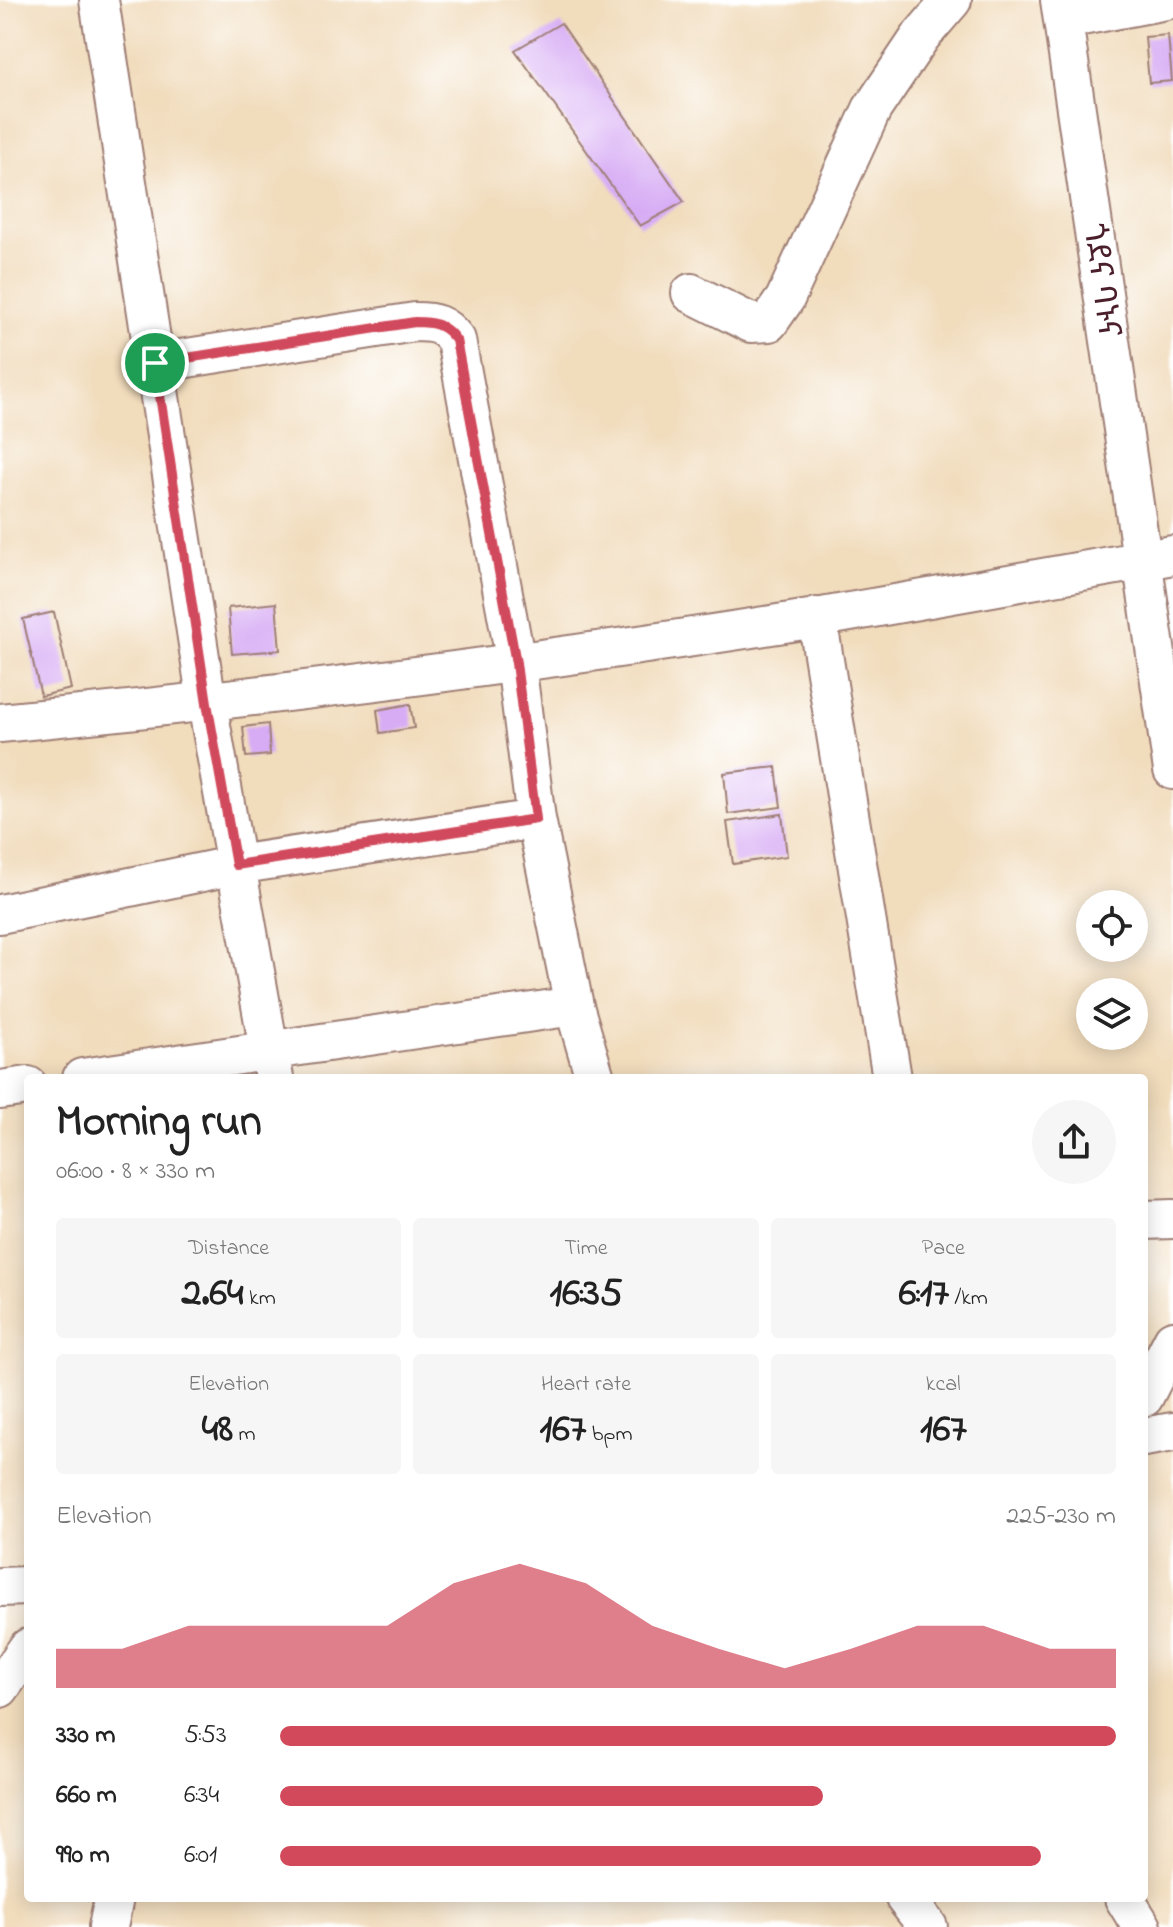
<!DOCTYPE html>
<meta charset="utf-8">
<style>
body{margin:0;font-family:"Indie Flower","Noto Sans Ethiopic",sans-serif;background:#f6f6f6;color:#222;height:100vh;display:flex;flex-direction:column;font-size:30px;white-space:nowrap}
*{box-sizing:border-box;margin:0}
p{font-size:26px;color:#767676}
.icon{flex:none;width:44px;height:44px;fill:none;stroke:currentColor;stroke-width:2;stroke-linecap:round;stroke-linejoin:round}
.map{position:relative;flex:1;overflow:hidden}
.details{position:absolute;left:24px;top:1074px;width:1124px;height:828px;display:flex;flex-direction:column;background:#fff;border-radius:8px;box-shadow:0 4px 20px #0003}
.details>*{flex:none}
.fabs{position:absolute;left:1076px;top:890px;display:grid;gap:16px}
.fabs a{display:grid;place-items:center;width:72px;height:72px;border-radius:50%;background:#fff;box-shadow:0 4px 20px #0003;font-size:40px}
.pin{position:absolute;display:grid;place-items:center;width:68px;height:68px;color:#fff;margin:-34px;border:4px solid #fff;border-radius:50%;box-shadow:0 2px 8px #0007}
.round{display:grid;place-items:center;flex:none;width:84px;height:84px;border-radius:42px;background:#f6f6f6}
.headline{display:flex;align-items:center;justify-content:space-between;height:136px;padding:0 32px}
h1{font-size:44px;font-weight:700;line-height:60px}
.metrics{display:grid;grid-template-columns:repeat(3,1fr);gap:12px;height:136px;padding:8px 32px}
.metrics div{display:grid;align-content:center;border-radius:8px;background:#f6f6f6;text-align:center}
.metrics b{font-size:40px;font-weight:700}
.metrics small{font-size:22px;font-weight:400}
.metrics p{font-size:22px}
.chart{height:224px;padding:16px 32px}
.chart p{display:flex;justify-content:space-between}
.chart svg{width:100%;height:144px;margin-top:8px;fill:#d1495b;opacity:.7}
ul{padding:0 32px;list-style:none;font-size:26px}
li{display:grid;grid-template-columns:128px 96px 1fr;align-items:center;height:60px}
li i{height:20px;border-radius:10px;background:#d1495b}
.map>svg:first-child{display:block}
</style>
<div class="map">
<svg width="1173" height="1927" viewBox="0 0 1173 1927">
<rect width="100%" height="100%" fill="#fff"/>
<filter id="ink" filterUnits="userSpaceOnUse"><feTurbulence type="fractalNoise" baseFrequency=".0125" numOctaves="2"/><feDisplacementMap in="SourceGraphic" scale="16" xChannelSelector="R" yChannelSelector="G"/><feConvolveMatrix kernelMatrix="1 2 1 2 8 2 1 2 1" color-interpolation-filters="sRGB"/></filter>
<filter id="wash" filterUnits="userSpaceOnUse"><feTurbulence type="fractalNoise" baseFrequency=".006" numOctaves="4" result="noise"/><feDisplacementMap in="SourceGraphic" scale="32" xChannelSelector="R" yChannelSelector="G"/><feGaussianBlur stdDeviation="1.8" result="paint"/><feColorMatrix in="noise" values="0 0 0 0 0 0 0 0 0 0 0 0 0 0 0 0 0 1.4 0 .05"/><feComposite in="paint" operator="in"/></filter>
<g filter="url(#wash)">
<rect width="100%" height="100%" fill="#f1dcbc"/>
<g id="blocks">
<path fill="#d7acf4" d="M 561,23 L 684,202 L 640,226 L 515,50 Z
M 1168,35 L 1172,81 L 1149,83 L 1145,37 Z
M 276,603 L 280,650 L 232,654 L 228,608 Z
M 54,612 L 71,689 L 41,696 L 23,619 Z
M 410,704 L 414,728 L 380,733 L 377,710 Z
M 268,724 L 270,755 L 246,757 L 243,727 Z
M 776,767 L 781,807 L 728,814 L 724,773 Z
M 782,814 L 787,856 L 733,864 L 727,822 Z"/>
</g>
</g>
<g filter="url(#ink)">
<use href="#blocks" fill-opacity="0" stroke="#9e7e74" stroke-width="2"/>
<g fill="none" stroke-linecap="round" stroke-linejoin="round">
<g stroke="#9e7e74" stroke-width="42">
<path id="minor" d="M 99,0 L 207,703 L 274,1078
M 1060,0 L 1173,770
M 1065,19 L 1166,0
M 691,293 L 751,323 L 769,322 L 785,299 L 872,109 L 921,36 L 952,0
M 155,363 L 415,322 C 434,322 444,324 456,340 L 516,663 L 536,819 L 574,1006 L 595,1078
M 817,617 L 892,1078
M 0,723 C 273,697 545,661 816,618 C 935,598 1054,575 1173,555
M 0,914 L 236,865 L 536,819
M 82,1078 L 574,1006
M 0,1090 L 28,1086
M 1144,1220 L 1173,1219
M 1144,1397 L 1173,1340
M 1144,1437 L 1173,1432
M 0,1587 L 28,1586
M 0,1688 L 28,1648
M 905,1898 L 928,1927
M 1124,1898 L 1142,1927
M 108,1927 L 114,1898"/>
</g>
<use href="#minor" stroke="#fff" stroke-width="38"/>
</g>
</g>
<g fill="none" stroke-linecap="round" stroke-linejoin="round" filter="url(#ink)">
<g stroke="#fff" stroke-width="16">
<path id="route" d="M 415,322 C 434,322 444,324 456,340 L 516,663 L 536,819 L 236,865 L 207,703 L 155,363 Z"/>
</g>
<use href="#route" stroke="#d1495b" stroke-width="10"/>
</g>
<g text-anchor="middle" stroke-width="6" stroke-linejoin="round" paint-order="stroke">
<g font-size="32" fill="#4a1f2b" stroke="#fff">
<text transform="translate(1103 280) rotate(82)" y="11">ጎደና ባኑና</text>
</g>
</g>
</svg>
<div class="fabs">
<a><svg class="icon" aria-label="locate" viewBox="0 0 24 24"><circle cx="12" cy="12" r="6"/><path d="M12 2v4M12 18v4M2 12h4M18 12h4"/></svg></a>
<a><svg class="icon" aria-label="layers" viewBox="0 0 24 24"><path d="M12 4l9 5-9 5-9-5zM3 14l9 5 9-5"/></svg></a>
</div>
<div class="pin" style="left:155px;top:363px;background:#1e9e55"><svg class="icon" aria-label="arrive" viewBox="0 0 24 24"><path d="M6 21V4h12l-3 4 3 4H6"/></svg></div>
<section class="details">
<div class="headline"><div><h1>Morning run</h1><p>06:00 · 8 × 330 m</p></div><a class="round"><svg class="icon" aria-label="share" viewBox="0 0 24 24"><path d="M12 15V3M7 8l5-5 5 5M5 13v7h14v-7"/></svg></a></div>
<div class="metrics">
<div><p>Distance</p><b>2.64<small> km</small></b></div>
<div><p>Time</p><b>16:35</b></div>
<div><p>Pace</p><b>6:17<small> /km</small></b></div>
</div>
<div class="metrics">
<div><p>Elevation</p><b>48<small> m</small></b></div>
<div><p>Heart rate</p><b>167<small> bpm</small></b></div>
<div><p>kcal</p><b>167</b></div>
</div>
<div class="chart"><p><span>Elevation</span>225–230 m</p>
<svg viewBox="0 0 160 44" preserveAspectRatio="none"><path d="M0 44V32L10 32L20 25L30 25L40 25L50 25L60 12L70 6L80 12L90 25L100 32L110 38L120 32L130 25L140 25L150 32L160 32V44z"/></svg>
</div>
<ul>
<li><b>330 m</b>5:53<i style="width:100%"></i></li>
<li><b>660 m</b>6:34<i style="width:65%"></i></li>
<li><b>990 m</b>6:01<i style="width:91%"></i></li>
</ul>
</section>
</div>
